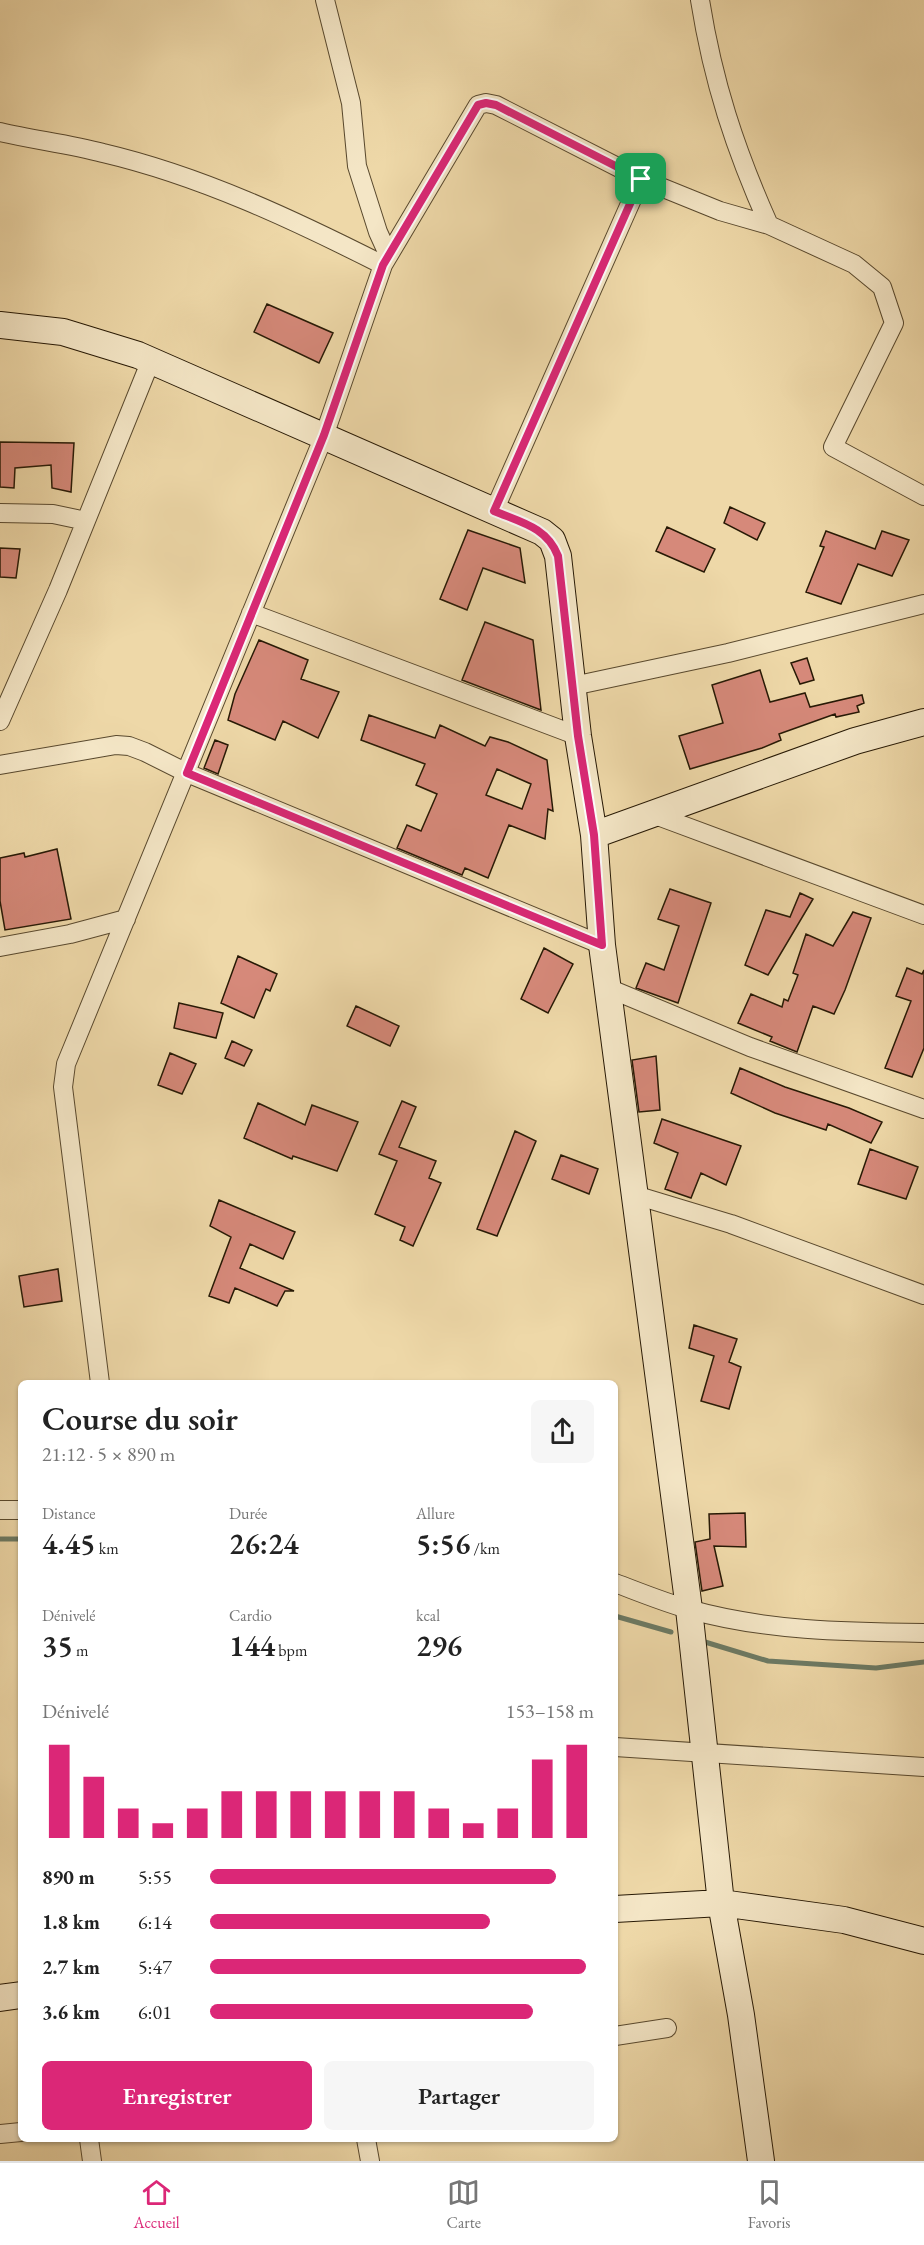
<!DOCTYPE html>
<html lang="fr">
<meta charset="utf-8">
<style>
body{margin:0;font-family:"EB Garamond",serif;background:#f6f6f6;color:#222;height:100vh;display:flex;flex-direction:column;font-size:22px;white-space:nowrap}
*{box-sizing:border-box;margin:0}
p{font-size:20px;color:#767676}
.icon{flex:none;width:33px;height:33px;fill:none;stroke:currentColor;stroke-width:2;stroke-linecap:round;stroke-linejoin:round}
.map{position:relative;flex:1;overflow:hidden}
.details{position:absolute;left:18px;top:1380px;width:600px;height:762px;display:flex;flex-direction:column;background:#fff;border-radius:9px;box-shadow:0 2px 4px #0004}
.details>*{flex:none}
.pin{position:absolute;display:grid;place-items:center;width:51px;height:51px;color:#fff;margin:-26px;border-radius:12px;box-shadow:0 3px 9px #0006}
.round{display:grid;place-items:center;flex:none;width:63px;height:63px;border-radius:9px;background:#f6f6f6}
.headline{display:flex;align-items:center;justify-content:space-between;height:102px;padding:0 24px}
h1{font-size:33px;font-weight:600;line-height:45px}
.metrics{display:grid;grid-template-columns:repeat(3,1fr);gap:9px;height:102px;padding:6px 24px}
.metrics div{display:grid;align-content:center}
.metrics b{font-size:30px;font-weight:600}
.metrics small{font-size:16px;font-weight:400}
.metrics p{font-size:16px}
.chart{height:168px;padding:12px 24px}
.chart p{display:flex;justify-content:space-between}
.chart svg{width:100%;height:108px;margin-top:6px;stroke:#db2777;stroke-width:6}
.button{display:flex;gap:12px;margin-top:auto;padding:12px 24px}
.button a{flex:1;height:69px;border-radius:9px;background:#db2777;color:#fff;font-size:24px;font-weight:600;line-height:69px;text-align:center}
.button a+a{background:#f6f6f6;color:#222}
ul{padding:0 24px;list-style:none;font-size:20px}
li{display:grid;grid-template-columns:96px 72px 1fr;align-items:center;height:45px}
li i{height:15px;border-radius:8px;background:#db2777}
.menu{display:flex;justify-content:space-around;align-items:center;height:84px;border-top:2px solid #e0e0e0;background:#fff;font-size:16px;color:#767676}
.menu a{display:grid;justify-items:center;gap:3px}
.menu .on{color:#db2777}
.map>svg:first-child{display:block}
</style>
<div class="map">
<svg width="924" height="2161" viewBox="0 0 924 2161">
<rect width="100%" height="100%" fill="#eed8a8"/>
<filter id="stains"><feTurbulence type="fractalNoise" baseFrequency=".00333" numOctaves="4"/><feColorMatrix values="0 0 0 0 .2 0 0 0 0 .09 0 0 0 0 .02 0 0 0 .5 -.17"/></filter>
<radialGradient id="worn" r=".72"><stop offset=".6" stop-color="#630" stop-opacity="0"/><stop offset="1" stop-color="#630" stop-opacity=".3"/></radialGradient>
<g fill="none" stroke-linecap="round" stroke-linejoin="round">
<path stroke="#6c7a64" stroke-width="5" d="M 0,1539 L 21,1539
M 615,1616 L 671,1632
M 705,1642 L 768,1661 L 876,1668 L 924,1662"/>
</g>
<path fill="#d6897a" stroke="#271905" stroke-width="1.5" fill-rule="evenodd" d="M 267,304 L 333,333 L 319,363 L 254,332 Z
M 0,442 L 74,443 L 71,492 L 52,488 L 51,465 L 15,468 L 14,488 L 0,487 Z
M 730,507 L 765,523 L 757,540 L 724,523 Z
M 667,527 L 715,549 L 704,572 L 656,551 Z
M 468,530 L 520,548 L 525,583 L 483,568 L 467,610 L 440,599 Z
M 826,531 L 875,549 L 882,531 L 909,540 L 892,576 L 858,564 L 841,604 L 806,592 L 824,547 L 820,546 Z
M 0,548 L 20,549 L 16,578 L 0,577 Z
M 485,622 L 533,640 L 541,710 L 462,680 Z
M 259,640 L 308,660 L 301,679 L 339,692 L 318,738 L 283,721 L 275,740 L 228,720 L 235,694 Z
M 807,658 L 814,680 L 800,684 L 791,663 Z
M 760,670 L 770,702 L 805,693 L 810,707 L 862,695 L 864,703 L 857,706 L 859,712 L 836,717 L 835,714 L 779,734 L 781,740 L 762,748 L 690,769 L 679,736 L 723,723 L 712,685 Z
M 369,715 L 435,738 L 440,725 L 485,746 L 490,737 L 508,742 L 547,760 L 553,811 L 548,809 L 545,839 L 509,825 L 488,878 L 465,868 L 462,875 L 397,848 L 407,825 L 421,831 L 437,794 L 416,785 L 425,764 L 361,740 ZM 497,769 L 531,784 L 522,809 L 486,795 Z
M 215,740 L 228,745 L 218,774 L 204,768 Z
M 57,849 L 71,919 L 5,930 L 0,901 L 0,858 L 24,853 L 25,857 Z
M 670,889 L 711,903 L 678,1003 L 636,988 L 646,963 L 664,970 L 679,926 L 658,919 Z
M 800,893 L 813,899 L 768,975 L 745,965 L 766,910 L 790,917 Z
M 853,912 L 871,918 L 845,990 L 834,1014 L 813,1006 L 797,1052 L 770,1041 L 772,1037 L 738,1023 L 751,994 L 782,1007 L 784,999 L 788,1001 L 798,975 L 793,973 L 806,934 L 833,946 Z
M 544,948 L 573,964 L 548,1013 L 521,999 Z
M 238,956 L 277,974 L 270,991 L 266,989 L 254,1018 L 221,1003 Z
M 907,968 L 922,974 L 924,970 L 924,1048 L 912,1077 L 885,1068 L 911,1001 L 896,996 Z
M 179,1003 L 223,1013 L 216,1038 L 174,1028 Z
M 356,1006 L 399,1026 L 390,1046 L 347,1026 Z
M 232,1041 L 252,1050 L 244,1066 L 225,1058 Z
M 170,1053 L 196,1064 L 182,1094 L 158,1085 Z
M 656,1056 L 660,1110 L 639,1112 L 632,1060 Z
M 740,1068 L 785,1087 L 849,1108 L 882,1122 L 871,1143 L 828,1124 L 826,1130 L 775,1113 L 731,1093 Z
M 402,1101 L 416,1107 L 399,1147 L 436,1161 L 429,1178 L 441,1183 L 413,1246 L 400,1240 L 405,1227 L 375,1214 L 397,1161 L 379,1154 Z
M 258,1103 L 305,1125 L 312,1105 L 358,1122 L 337,1171 L 293,1156 L 292,1159 L 244,1138 Z
M 662,1119 L 741,1146 L 726,1185 L 701,1173 L 691,1198 L 665,1189 L 678,1153 L 654,1143 Z
M 515,1131 L 536,1141 L 497,1236 L 477,1229 Z
M 870,1149 L 918,1167 L 906,1199 L 858,1184 Z
M 561,1155 L 598,1169 L 589,1194 L 552,1179 Z
M 219,1200 L 295,1232 L 283,1259 L 250,1244 L 240,1268 L 294,1291 L 285,1291 L 277,1306 L 235,1288 L 229,1303 L 209,1296 L 231,1237 L 210,1226 Z
M 58,1269 L 62,1301 L 24,1307 L 19,1276 Z
M 694,1325 L 737,1339 L 729,1362 L 741,1367 L 729,1409 L 701,1401 L 714,1356 L 689,1348 Z
M 745,1513 L 746,1547 L 714,1546 L 723,1586 L 702,1591 L 695,1542 L 710,1539 L 709,1514 Z"/>
<g fill="none" stroke-linecap="round" stroke-linejoin="round">
<g stroke="#59492e" stroke-width="20">
<path id="street" d="M 325,0 L 351,103 L 357,166 L 378,232 L 388,254
M 700,0 C 713,82 735,149 769,225
M 0,132 C 34,140 69,144 103,153 C 201,176 294,220 383,265
M 494,511 L 641,179
M 0,513 L 53,514 L 86,521
M 251,613 L 578,736
M 573,686 L 728,653 L 924,604
M 0,721 L 58,590 L 151,360
M 0,765 L 116,745 L 129,746 L 145,752 L 187,773 L 602,945
M 655,815 L 924,915
M 0,947 L 70,934 L 126,919
M 608,988 L 750,1047 L 924,1109
M 635,1195 L 731,1224 L 924,1295
M 100,1383 L 63,1087 L 66,1064 L 324,436 L 383,265 L 478,105 L 486,103 L 496,105 L 641,179 L 720,211 L 769,225 L 854,264 L 882,287 L 894,323 L 833,447 L 924,496
M 0,1510 L 21,1510
M 615,1583 C 639,1592 663,1602 688,1609 C 765,1631 845,1632 924,1633
M 615,1747 L 924,1767
M 615,2036 L 667,2028
M 0,2134 L 21,2132
M 89,2139 L 92,2161
M 366,2139 L 370,2161"/>
</g>
<g stroke="#271905" stroke-width="28">
<path id="secondary" d="M 0,325 L 63,332 L 138,355 L 542,532 L 552,540 L 558,556 L 578,736 L 594,835 L 602,945 L 689,1609 L 721,1903 L 741,2015 L 761,2161
M 594,835 L 855,741 L 924,722
M 615,1909 L 721,1903 L 844,1920 L 924,1941
M 0,1998 L 21,1995"/>
</g>
<use href="#street" stroke="#f4e6c6" stroke-width="18"/>
<use href="#secondary" stroke="#f4e6c6" stroke-width="26"/>
</g>
<g fill="none" stroke-linecap="round" stroke-linejoin="round">
<g stroke="#fff" stroke-width="12">
<path id="route" d="M 486,103 L 496,105 L 641,179 L 494,511 C 520,522 547,527 558,556 L 578,736 L 594,835 L 602,945 L 187,773 L 324,435 L 383,265 L 478,105 Z"/>
</g>
<use href="#route" stroke="#db2777" stroke-width="8"/>
</g>
<rect width="100%" height="100%" filter="url(#stains)"/>
<rect width="100%" height="100%" fill="url(#worn)"/>
</svg>
<div class="pin" style="left:641px;top:179px;background:#1e9e55"><svg class="icon" aria-label="arrive" viewBox="0 0 24 24"><path d="M6 21V4h12l-3 4 3 4H6"/></svg></div>
<section class="details">
<div class="headline"><div><h1>Course du soir</h1><p>21:12 · 5 × 890 m</p></div><a class="round"><svg class="icon" aria-label="share" viewBox="0 0 24 24"><path d="M12 15V3M7 8l5-5 5 5M5 13v7h14v-7"/></svg></a></div>
<div class="metrics">
<div><p>Distance</p><b>4.45<small> km</small></b></div>
<div><p>Durée</p><b>26:24</b></div>
<div><p>Allure</p><b>5:56<small> /km</small></b></div>
</div>
<div class="metrics">
<div><p>Dénivelé</p><b>35<small> m</small></b></div>
<div><p>Cardio</p><b>144<small> bpm</small></b></div>
<div><p>kcal</p><b>296</b></div>
</div>
<div class="chart"><p><span>Dénivelé</span>153–158 m</p>
<svg viewBox="0 0 160 44" preserveAspectRatio="none"><path d="M5 44V6M15 44V19M25 44V32M35 44V38M45 44V32M55 44V25M65 44V25M75 44V25M85 44V25M95 44V25M105 44V25M115 44V32M125 44V38M135 44V32M145 44V12M155 44V6"/></svg>
</div>
<ul>
<li><b>890 m</b>5:55<i style="width:90%"></i></li>
<li><b>1.8 km</b>6:14<i style="width:73%"></i></li>
<li><b>2.7 km</b>5:47<i style="width:98%"></i></li>
<li><b>3.6 km</b>6:01<i style="width:84%"></i></li>
</ul>
<div class="button"><a>Enregistrer</a><a>Partager</a></div>
</section>
</div>
<nav class="menu">
<a class="on"><svg class="icon" aria-label="home" viewBox="0 0 24 24"><path d="M3 11l9-7 9 7M6 9v11h12V9"/></svg>Accueil</a>
<a><svg class="icon" aria-label="map" viewBox="0 0 24 24"><path d="M3 6l6-2 6 2 6-2v14l-6 2-6-2-6 2zM9 4v14M15 6v14"/></svg>Carte</a>
<a><svg class="icon" aria-label="saved" viewBox="0 0 24 24"><path d="M7 4h10v16l-5-4-5 4z"/></svg>Favoris</a>
</nav>
